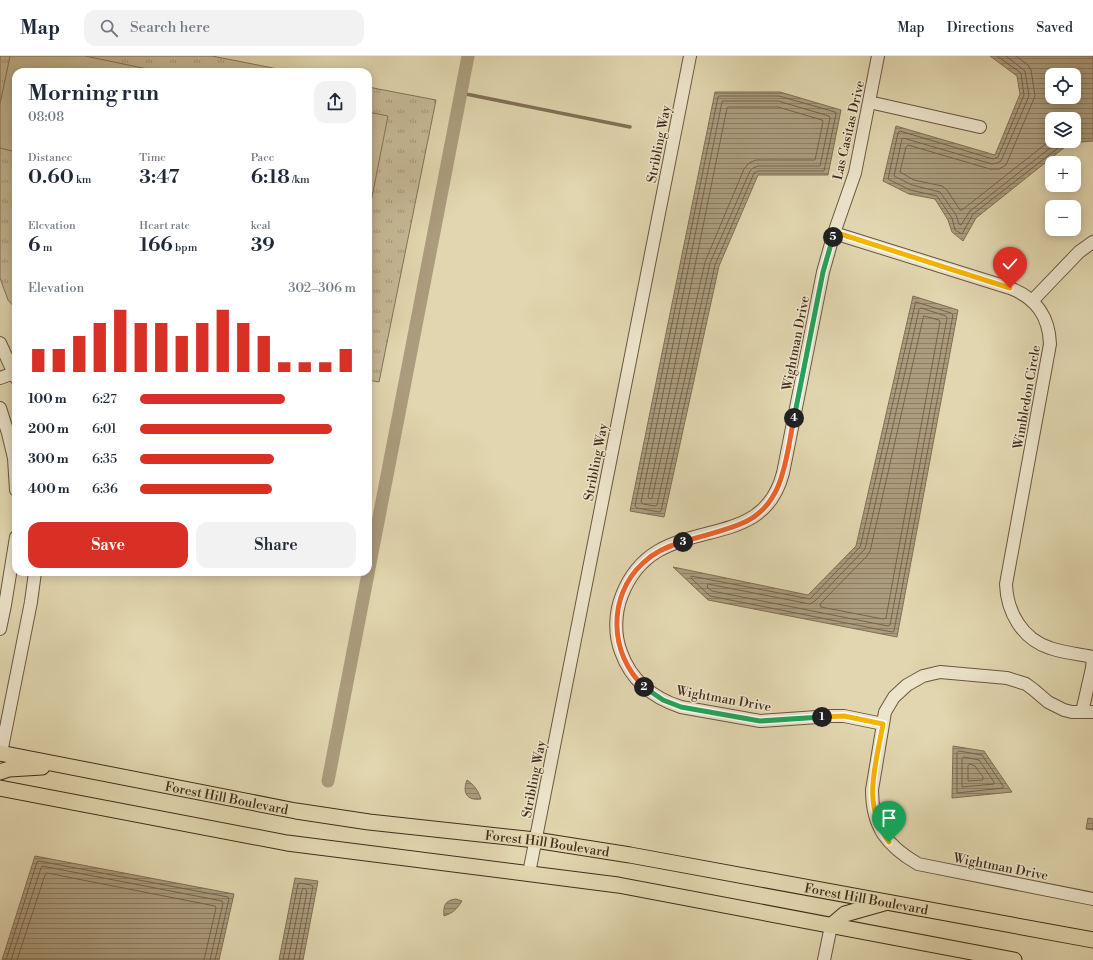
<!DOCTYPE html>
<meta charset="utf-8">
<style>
body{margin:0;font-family:"Libre Bodoni",serif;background:#f2f2f3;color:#1f2937;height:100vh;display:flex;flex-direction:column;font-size:15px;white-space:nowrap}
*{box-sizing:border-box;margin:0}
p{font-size:13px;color:#747a83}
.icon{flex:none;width:22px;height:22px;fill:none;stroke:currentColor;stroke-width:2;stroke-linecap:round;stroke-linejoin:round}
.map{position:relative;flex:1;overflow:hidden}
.details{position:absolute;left:12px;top:12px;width:360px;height:508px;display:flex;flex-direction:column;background:#fff;border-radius:12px;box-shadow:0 2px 10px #0003}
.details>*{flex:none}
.tools{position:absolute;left:1045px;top:12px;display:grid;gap:8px}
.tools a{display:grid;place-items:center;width:36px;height:36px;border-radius:8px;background:#fff;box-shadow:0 2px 10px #0003;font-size:20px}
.pin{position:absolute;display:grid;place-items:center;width:34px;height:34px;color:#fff;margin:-41px -17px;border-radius:50% 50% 50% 0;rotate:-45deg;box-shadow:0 0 4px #0007}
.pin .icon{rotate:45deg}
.km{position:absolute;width:20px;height:20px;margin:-10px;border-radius:50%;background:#222;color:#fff;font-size:11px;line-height:20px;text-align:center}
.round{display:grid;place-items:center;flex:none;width:42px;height:42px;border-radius:12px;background:#f2f2f3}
.summary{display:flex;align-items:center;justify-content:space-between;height:68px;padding:0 16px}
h1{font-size:22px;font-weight:600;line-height:30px}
.figures{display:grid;grid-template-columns:repeat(3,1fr);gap:6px;height:68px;padding:4px 16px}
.figures div{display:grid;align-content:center}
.figures b{font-size:20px;font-weight:600}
.figures small{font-size:11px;font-weight:400}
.figures p{font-size:11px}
.chart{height:112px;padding:8px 16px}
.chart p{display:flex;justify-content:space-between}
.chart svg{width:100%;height:72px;margin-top:4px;stroke:#d93025;stroke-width:6}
.action{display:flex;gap:8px;margin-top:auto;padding:8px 16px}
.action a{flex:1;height:46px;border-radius:12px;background:#d93025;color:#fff;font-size:16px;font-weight:600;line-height:46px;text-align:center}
.action a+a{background:#f2f2f3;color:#1f2937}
ul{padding:0 16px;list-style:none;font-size:13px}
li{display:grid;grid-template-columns:64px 48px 1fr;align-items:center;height:30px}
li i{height:10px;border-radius:5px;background:#d93025}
header{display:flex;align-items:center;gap:24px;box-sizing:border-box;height:56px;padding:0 20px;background:#fff;border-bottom:1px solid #e0e1e3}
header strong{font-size:19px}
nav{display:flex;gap:22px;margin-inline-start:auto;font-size:14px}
.search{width:280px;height:36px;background:#f2f2f3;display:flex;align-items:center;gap:10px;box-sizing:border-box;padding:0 14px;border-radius:12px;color:#747a83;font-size:15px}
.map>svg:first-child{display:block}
</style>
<header>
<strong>Map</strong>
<div class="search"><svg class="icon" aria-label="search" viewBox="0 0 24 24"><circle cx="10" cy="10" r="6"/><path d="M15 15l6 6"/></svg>Search here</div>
<nav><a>Map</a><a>Directions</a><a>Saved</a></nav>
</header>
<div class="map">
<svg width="1093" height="904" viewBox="0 0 1093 904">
<defs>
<pattern id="park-tufts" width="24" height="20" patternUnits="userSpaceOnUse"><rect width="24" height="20" fill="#c6b996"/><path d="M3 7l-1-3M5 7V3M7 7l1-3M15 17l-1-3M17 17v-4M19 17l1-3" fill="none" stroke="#a2977a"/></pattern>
<pattern id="water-rules" width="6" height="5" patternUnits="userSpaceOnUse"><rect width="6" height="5" fill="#ab9c7d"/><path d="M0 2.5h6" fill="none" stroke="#8d7f66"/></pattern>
</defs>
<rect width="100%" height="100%" fill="#e1d6af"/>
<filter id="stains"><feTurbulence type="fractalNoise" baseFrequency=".005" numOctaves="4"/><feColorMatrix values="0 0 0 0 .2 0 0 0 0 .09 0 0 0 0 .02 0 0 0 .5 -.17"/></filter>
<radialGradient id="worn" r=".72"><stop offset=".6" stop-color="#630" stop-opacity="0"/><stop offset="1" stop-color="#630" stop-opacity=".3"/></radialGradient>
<path fill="url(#park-tufts)" stroke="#847258" d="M 0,0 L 212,0 L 293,16 L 16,16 L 16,253 L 8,244 L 0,222 Z
M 368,31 L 436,44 L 379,326 L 368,324 Z"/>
<path fill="#c6b996" stroke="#847258" d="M 10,0 L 85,0 L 162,16 L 16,16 L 16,96 L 0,92 L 0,48 Z
M 368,56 L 388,60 L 368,161 Z"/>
<path fill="url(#water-rules)" stroke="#816f56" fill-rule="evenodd" d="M 990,0 L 1093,0 L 1093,85 L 1070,87 L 976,162 L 963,185 L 952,176 L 948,164 L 935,143 L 909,138 L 883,125 L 896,70 L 995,99 L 1020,38 L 1017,20 ZM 1052,19 L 1074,19 L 1074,41 L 1052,41 ZM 1052,63 L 1074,63 L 1074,85 L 1052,85 Z
M 715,36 L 780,36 L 841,54 L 828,119 L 758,119 L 719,210 L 664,461 L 630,455 Z
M 913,240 L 958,254 L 897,581 L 708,544 L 673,511 L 808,539 L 856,490 Z
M 953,690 L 984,695 L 1012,736 L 952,742 Z
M 467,724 C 474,729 478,734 481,743 C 467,745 462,737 467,724 Z
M 1088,762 L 1093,763 L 1093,774 L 1086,773 Z
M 35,800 L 234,838 L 219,904 L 2,904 Z
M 295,822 L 318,825 L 303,904 L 279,904 Z
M 456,843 L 462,845 C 457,853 453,857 444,860 C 443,850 445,844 456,843 Z"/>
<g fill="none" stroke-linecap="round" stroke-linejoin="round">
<path stroke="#76644c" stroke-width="1" d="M 997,0 L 1021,17 L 1024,39 L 998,101 L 993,103 L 900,75 L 898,77 L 888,123 L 910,134 L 937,140 L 952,162 L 955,174 L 962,178 L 973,158 L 1067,85
M 1006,0 L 1025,15 L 1029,40 L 1001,105 L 997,107 L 992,108 L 903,82 L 902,83 L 894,120 L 912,129 L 940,136 L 956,159 L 959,168 L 961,169 L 970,155 L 1059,85
M 1016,0 L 1028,9 L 1031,14 L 1035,40 L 1006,109 L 999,113 L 990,113 L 908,89 L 906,91 L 900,116 L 914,124 L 942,130 L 947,134 L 960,154 L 962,154 L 1052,83
M 720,40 L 779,40 L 835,56 L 836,58 L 824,115 L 758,115 L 754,117 L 715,209 L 661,455 L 659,456 L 637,452 L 635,450 L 718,41 Z
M 724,45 L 778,45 L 829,60 L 830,62 L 820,110 L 758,110 L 753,112 L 750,115 L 710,207 L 657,449 L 655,450 L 643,448 L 641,446 L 722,46 Z
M 729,51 L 778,51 L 822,64 L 823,66 L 815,104 L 756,104 L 749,107 L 744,113 L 705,206 L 652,442 L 650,443 L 648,441 L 727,52 Z
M 916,246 L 951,257 L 953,259 L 894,575 L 892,576 L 710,540 L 691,522 L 691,520 L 810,543 L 860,491 Z
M 921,252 L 946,260 L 947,262 L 890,569 L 888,570 L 712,535 L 707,531 L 708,528 L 810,548 L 815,545 L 865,493 L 919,254 Z
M 924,260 L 939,264 L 940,266 L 886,562 L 883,563 L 821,551 L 820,548 L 867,500 L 870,495 Z
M 959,695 L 982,699 L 1003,730 L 1003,732 L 957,737 L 957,697 Z
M 964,701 L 979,704 L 994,726 L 994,728 L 962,731 L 962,703 Z
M 970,708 L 975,710 L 983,721 L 983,724 L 968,725 L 968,710 Z
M 6,904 L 37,806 L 39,805 L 228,841 L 229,843 L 215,904
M 11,904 L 41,812 L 42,810 L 222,845 L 223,847 L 210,904
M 17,904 L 45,819 L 47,817 L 215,850 L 216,852 L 204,904
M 283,904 L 298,828 L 299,827 L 311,829 L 313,830 L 299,904
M 288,904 L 302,834 L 304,832 L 307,835 L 294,904"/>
<path stroke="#816f56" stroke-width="3.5" d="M 461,37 L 630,71"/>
<path stroke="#ab9c7d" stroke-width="13" d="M 328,725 L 468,0"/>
<g stroke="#6a5640" stroke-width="14">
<path id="minor" d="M 878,0 L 855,117 L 834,177 L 823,216 L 783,417 C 766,483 705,468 658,495 C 641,505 629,521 622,539 C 615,556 614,578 621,596 C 631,624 653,642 681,651 L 760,665 L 832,660 L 844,660 L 883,668
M 869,46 L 980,71
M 834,177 L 1010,232 C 1036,242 1049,260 1050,288 L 1006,528 C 1007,556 1022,583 1050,592 C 1064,597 1079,598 1093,601
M 1032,245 L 1079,196 L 1093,186
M 0,287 L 16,322
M 0,322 L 14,317
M 0,352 L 8,377 L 14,402 L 16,434
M 0,573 L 5,549 L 16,481
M 1082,656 L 1092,612 L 1093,601
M 1093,656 L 1072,656 L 1064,654 L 1048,646 L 1034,634 L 1026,628 L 1007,622 L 940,616 L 923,620 L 907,629 L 894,641 L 885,656 L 872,734 C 872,771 887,790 918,808 L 1093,843
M 1,697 L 31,546 L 35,516
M 529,817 L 690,0
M 824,904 L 831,870"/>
</g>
<g stroke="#422c1b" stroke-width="17">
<g id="major">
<path id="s1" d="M 0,697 L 296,755 L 369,766 L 535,784 L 630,799 L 1093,884"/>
<path d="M 0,716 L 9,713 L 42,711"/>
<path d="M 0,732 L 287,787 L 618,829 L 1014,904"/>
<path d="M 831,870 L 845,858 L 884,847"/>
</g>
</g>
<use href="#minor" stroke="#ece4cb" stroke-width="12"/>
<use href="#major" stroke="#e1d6af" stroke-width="15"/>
</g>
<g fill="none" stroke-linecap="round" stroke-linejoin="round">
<g stroke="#fff" stroke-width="8">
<path id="split-1" d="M 822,661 L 844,660 L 883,668 C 876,709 861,748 889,786"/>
</g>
<g stroke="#fff" stroke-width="8">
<path id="split-2" d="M 644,631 L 663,644 L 681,651 L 760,665 L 822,661"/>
</g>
<g stroke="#fff" stroke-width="8">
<path id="split-3" d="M 644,631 C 609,598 607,540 643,507 C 654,496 668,490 683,486"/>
</g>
<g stroke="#fff" stroke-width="8">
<path id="split-4" d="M 683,486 C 703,479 726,475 745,466 C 785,447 786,400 794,362"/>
</g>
<g stroke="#fff" stroke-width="8">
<path id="split-5" d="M 794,362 L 823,216 L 833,181"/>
</g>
<g stroke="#fff" stroke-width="8">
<path id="split-6" d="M 833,181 L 834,176 L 1010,232"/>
</g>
<use href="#split-1" stroke="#f5b400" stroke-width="5"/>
<use href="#split-2" stroke="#22a559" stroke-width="5"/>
<use href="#split-3" stroke="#f0652b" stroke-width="5"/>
<use href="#split-4" stroke="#f0652b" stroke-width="5"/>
<use href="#split-5" stroke="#22a559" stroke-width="5"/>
<use href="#split-6" stroke="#f5b400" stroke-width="5"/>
</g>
<g text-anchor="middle" stroke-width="3" stroke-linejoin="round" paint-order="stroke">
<g font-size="13" fill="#422c1b" stroke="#ece4cb">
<text transform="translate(848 74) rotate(-77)" y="5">Las Casitas Drive</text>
<text transform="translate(658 88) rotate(-79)" y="5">Stribling Way</text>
<text transform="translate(795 287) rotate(-79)" y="5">Wightman Drive</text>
<text transform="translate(1026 341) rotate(-80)" y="5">Wimbledon Circle</text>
<text transform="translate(595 406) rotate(-79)" y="5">Stribling Way</text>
<text transform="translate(724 642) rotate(10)" y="5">Wightman Drive</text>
<text transform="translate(533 723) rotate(-79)" y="5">Stribling Way</text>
<text dy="5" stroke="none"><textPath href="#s1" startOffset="231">Forest Hill Boulevard</textPath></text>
<text dy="5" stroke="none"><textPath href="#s1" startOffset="555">Forest Hill Boulevard</textPath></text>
<text transform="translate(1001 810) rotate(11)" y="5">Wightman Drive</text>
<text dy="5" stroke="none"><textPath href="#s1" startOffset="879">Forest Hill Boulevard</textPath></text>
</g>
</g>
<rect width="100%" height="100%" filter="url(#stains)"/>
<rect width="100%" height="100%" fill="url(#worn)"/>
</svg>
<div class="tools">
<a><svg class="icon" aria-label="locate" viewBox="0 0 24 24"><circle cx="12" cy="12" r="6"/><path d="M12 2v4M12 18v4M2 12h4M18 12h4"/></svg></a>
<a><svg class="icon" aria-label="layers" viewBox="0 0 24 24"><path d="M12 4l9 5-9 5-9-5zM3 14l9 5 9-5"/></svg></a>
<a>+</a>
<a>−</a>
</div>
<div class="pin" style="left:889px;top:786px;background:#1e9e55"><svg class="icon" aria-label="arrive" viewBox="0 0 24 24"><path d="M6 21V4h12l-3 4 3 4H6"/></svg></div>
<div class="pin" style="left:1010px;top:232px;background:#d93025"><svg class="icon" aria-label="check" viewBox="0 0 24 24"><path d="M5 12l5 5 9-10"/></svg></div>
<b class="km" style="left:822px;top:661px">1</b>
<b class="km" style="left:644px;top:631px">2</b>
<b class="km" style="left:683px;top:486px">3</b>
<b class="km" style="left:794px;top:362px">4</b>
<b class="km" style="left:833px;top:181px">5</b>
<section class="details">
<div class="summary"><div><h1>Morning run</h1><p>08:08</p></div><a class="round"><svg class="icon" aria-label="share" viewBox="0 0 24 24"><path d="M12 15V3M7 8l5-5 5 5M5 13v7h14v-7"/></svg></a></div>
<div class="figures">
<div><p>Distance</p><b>0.60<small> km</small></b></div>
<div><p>Time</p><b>3:47</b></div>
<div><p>Pace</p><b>6:18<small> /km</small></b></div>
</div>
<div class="figures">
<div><p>Elevation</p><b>6<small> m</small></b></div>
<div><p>Heart rate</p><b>166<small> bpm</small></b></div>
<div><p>kcal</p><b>39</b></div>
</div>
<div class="chart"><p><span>Elevation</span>302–306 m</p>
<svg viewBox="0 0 160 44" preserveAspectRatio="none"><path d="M5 44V30M15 44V30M25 44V22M35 44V14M45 44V6M55 44V14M65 44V14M75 44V22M85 44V14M95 44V6M105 44V14M115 44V22M125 44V38M135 44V38M145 44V38M155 44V30"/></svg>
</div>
<ul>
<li><b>100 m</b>6:27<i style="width:67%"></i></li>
<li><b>200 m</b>6:01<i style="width:89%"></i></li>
<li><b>300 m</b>6:35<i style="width:62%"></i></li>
<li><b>400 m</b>6:36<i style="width:61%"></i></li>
</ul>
<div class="action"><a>Save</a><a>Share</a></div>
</section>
</div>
